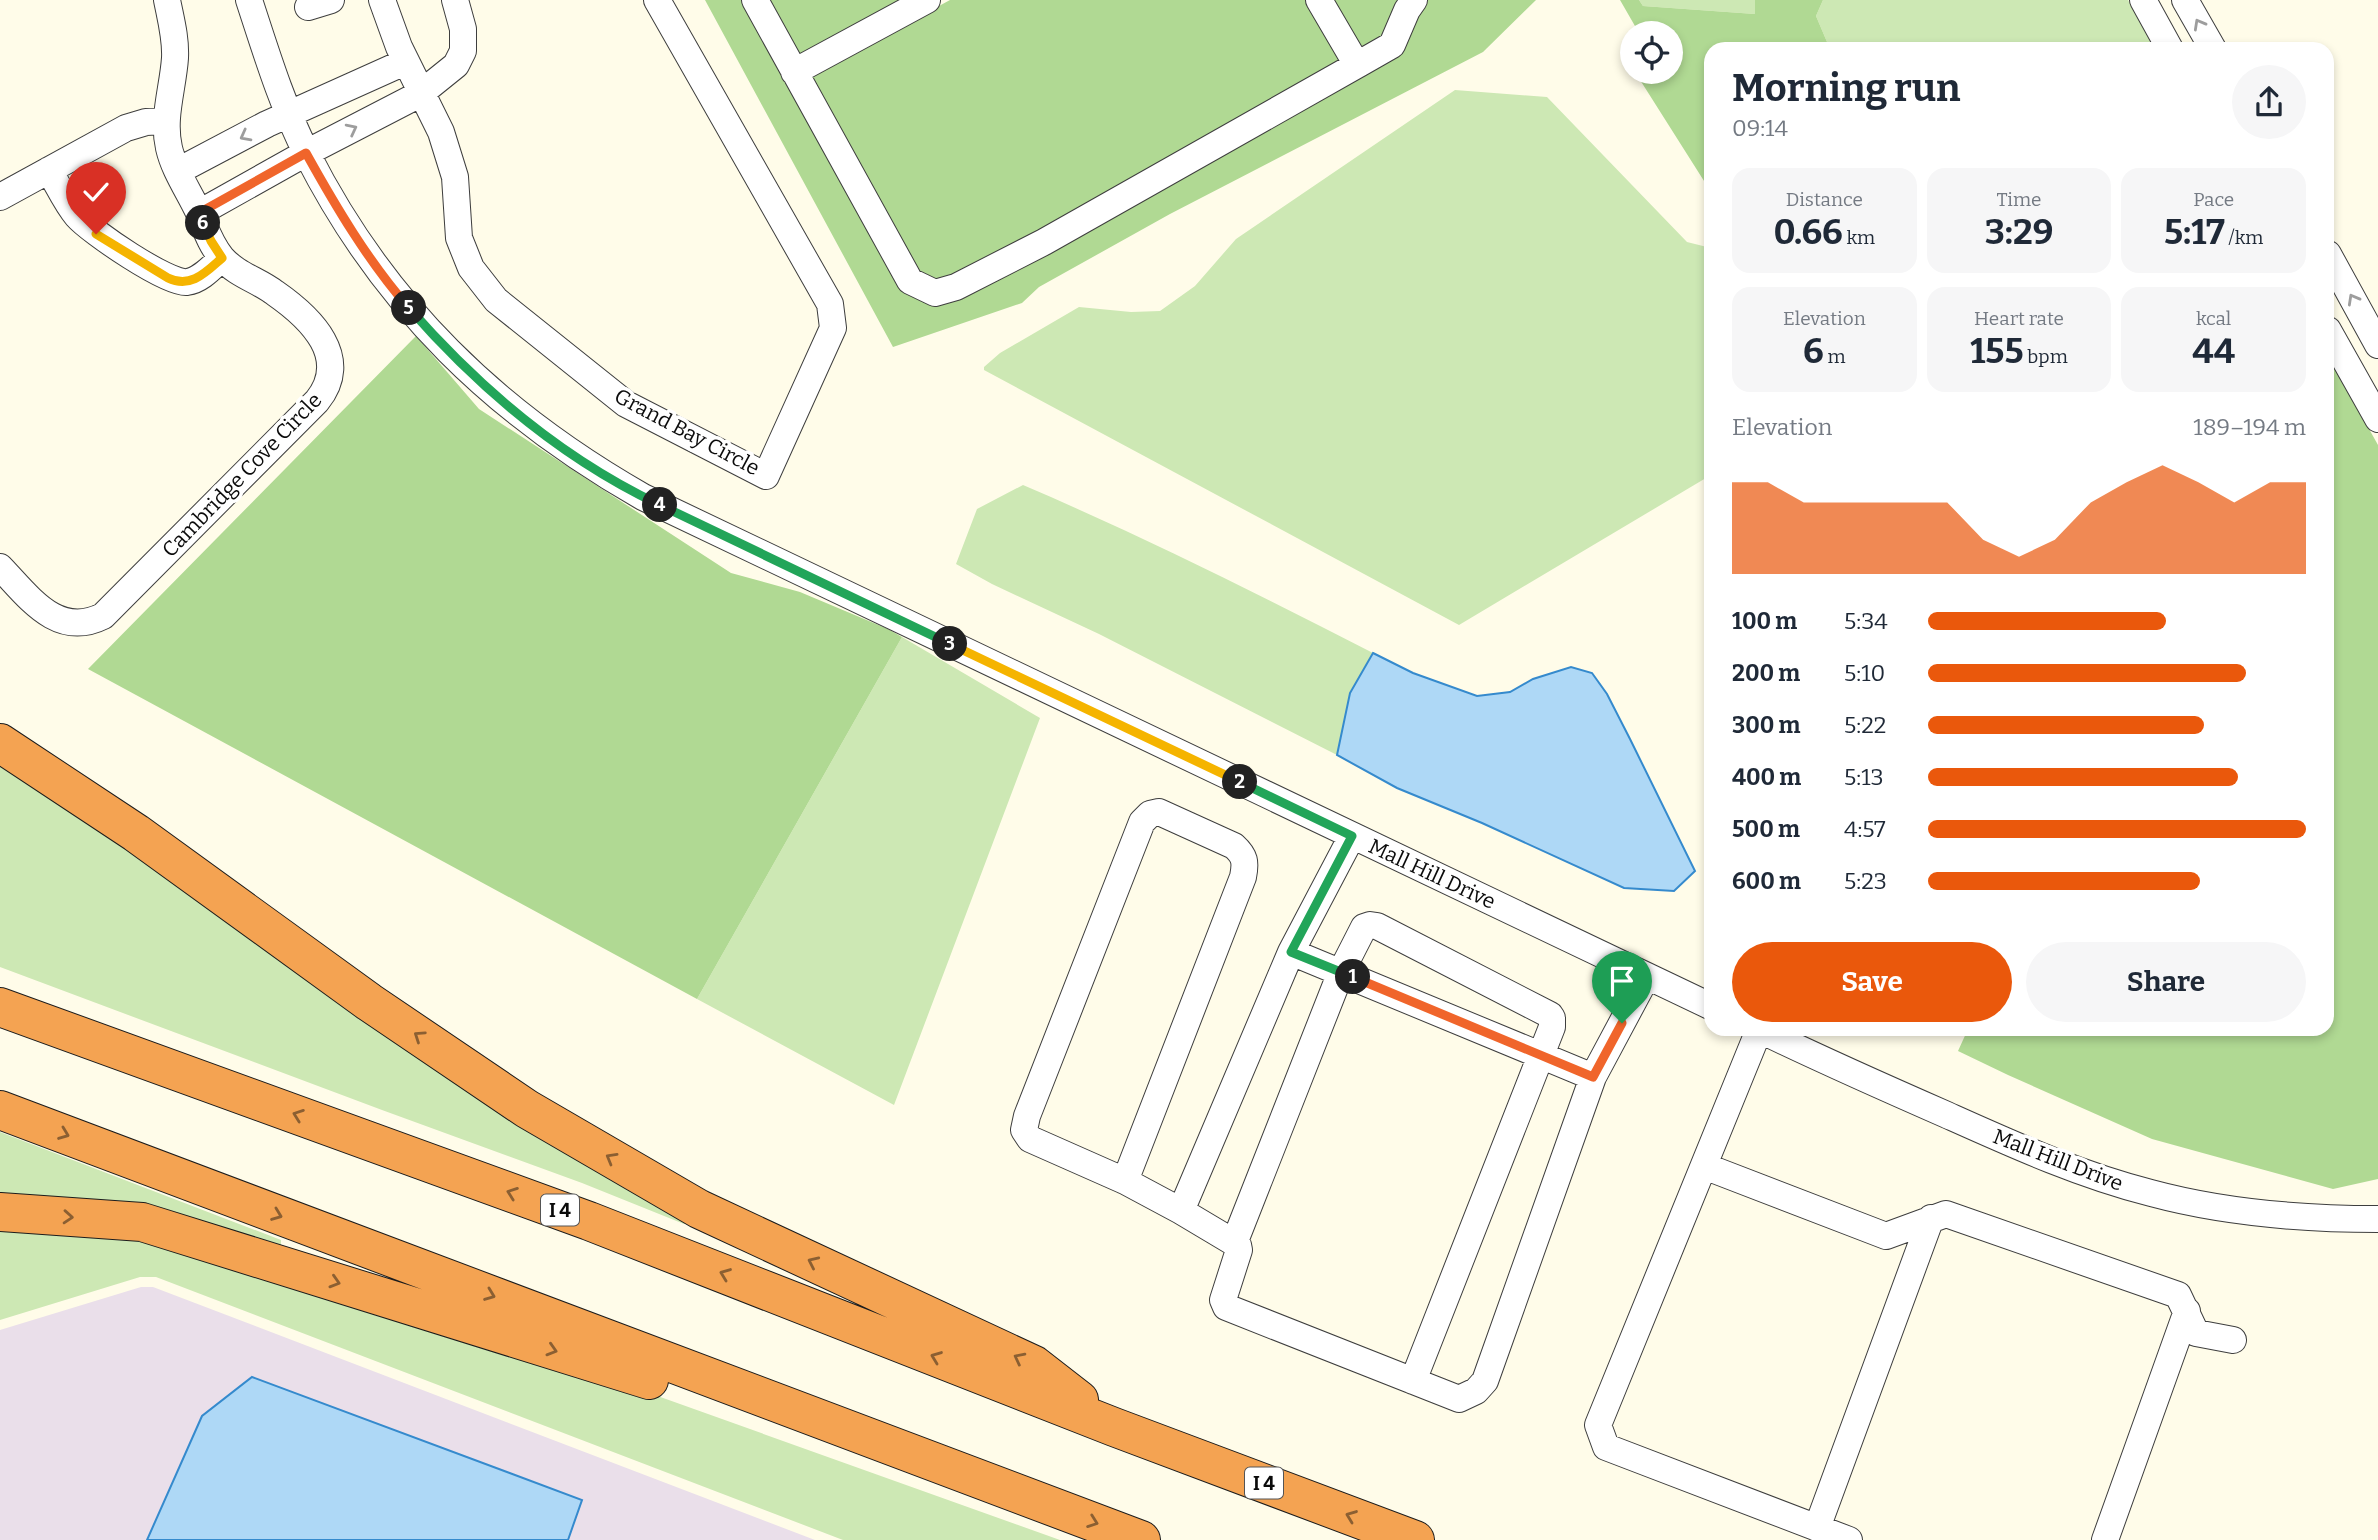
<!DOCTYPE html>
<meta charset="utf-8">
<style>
body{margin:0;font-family:Bitter,serif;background:#f6f6f7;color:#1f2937;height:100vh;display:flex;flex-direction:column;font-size:26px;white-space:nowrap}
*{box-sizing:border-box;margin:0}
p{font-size:23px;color:#747a83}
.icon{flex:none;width:38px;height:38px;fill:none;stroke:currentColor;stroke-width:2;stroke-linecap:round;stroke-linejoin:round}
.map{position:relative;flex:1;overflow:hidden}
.side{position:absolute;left:1704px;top:42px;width:630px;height:994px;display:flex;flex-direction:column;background:#fff;border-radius:21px;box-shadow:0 4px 10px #0003}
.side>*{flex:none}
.buttons{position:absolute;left:1620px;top:21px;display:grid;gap:14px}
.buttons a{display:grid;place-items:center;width:63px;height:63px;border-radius:50%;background:#fff;box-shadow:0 4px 10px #0003;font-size:35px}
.pin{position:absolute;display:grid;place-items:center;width:60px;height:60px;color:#fff;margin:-72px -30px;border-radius:50% 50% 50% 0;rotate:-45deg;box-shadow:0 0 7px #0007}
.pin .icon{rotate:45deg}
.km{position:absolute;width:35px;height:35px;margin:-18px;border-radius:50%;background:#222;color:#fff;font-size:19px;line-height:35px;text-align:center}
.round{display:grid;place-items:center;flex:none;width:74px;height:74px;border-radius:37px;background:#f6f6f7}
.overview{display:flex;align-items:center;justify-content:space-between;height:119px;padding:0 28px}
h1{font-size:38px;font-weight:700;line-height:52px}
.metrics{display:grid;grid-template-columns:repeat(3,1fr);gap:10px;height:119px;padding:7px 28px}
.metrics div{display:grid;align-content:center;border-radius:18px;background:#f6f6f7;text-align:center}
.metrics b{font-size:35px;font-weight:700}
.metrics small{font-size:19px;font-weight:400}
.metrics p{font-size:19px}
.chart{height:196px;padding:14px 28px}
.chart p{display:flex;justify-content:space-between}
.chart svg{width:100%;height:126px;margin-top:7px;fill:#ea580c;opacity:.7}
.cta{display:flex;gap:14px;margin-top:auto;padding:14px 28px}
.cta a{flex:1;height:80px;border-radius:42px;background:#ea580c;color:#fff;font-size:28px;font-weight:700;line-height:80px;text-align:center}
.cta a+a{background:#f6f6f7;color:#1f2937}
ul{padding:0 28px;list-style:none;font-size:23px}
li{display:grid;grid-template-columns:112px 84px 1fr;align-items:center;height:52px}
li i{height:18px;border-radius:9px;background:#ea580c}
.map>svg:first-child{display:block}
</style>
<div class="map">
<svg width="2378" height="1540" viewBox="0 0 2378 1540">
<rect width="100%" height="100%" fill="#fffce9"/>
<path fill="#eadfea" d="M 141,1287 L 153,1287 L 815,1540 L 568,1540 L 581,1500 L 202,1416 L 147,1540 L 0,1540 L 0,1330 Z"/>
<path fill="#cde8b4" d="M 1639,0 L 1755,0 L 1755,14 L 1643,6 Z
M 1823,0 L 2128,0 L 2156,49 L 1830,49 L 1816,16 Z
M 1455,90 L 1547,97 L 1687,242 L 1711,248 L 1711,475 L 1459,625 L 984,370 L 984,367 L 1000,353 L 1079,307 L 1131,312 L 1160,311 L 1195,286 L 1236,239 Z
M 1023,485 C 1142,536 1258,594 1373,653 L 1350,693 L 1337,755 L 1099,634 L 992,584 L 956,564 L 977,509 Z
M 902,637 L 1040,718 L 894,1105 L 697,999 Z
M 0,755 L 692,1224 L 684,1224 L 582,1183 L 382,1110 L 0,967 Z
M 0,1132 L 281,1240 L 281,1246 L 0,1197 Z
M 0,1222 L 170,1238 L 554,1359 L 1060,1540 L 843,1540 L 156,1277 L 140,1277 L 0,1320 Z"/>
<path fill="#b0d993" d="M 705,0 L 741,0 L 789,88 L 929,303 L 1418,15 L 1428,0 L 1536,0 L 1483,52 L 1170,214 L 1039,287 L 1022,303 L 893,347 Z
M 769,0 L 904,0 L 800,57 Z
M 950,0 L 1305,0 L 1340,61 L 1039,233 L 952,277 L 937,281 L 920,272 L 811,76 Z
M 1334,0 L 1401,0 L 1382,37 L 1362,49 Z
M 1620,0 L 1639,0 L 1643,6 L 1755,14 L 1755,0 L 1823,0 L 1816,16 L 1830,49 L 1712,49 L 1711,192 L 1635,72 L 1671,72 L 1671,33 L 1639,33 Z
M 416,336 L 479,409 L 731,573 L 800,592 L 888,629 L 902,637 L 697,999 L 88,669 Z
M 2328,356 L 2378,445 L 2378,1179 L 2333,1189 L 2152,1139 L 2008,1075 L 1958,1051 L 1968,1029 L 2328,1029 Z"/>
<path fill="#aed8f6" stroke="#358acd" stroke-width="2" d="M 1373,653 L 1413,673 L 1477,696 L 1510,692 L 1533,679 L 1571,667 L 1592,673 L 1607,694 L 1630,739 L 1695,871 L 1674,891 L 1624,888 L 1482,823 L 1397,788 L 1337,755 L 1350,693 Z
M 252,1377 L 582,1500 L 568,1540 L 147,1540 L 202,1416 Z"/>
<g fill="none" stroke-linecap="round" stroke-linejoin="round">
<g stroke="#3e3e3e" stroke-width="28">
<path id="minor" d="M 249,0 C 266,52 282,105 307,154 C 384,306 496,413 643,497 L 1712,1007
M 382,0 L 399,47 L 441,132 L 455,177 L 459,238 L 471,268 L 496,300 L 626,404 L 766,476 L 833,328 L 830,304 L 657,0
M 755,0 L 910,281 L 935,293 L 956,287 L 1044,242 L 1357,65 L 1319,0
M 2143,0 L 2170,49
M 2185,0 L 2213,49
M 308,7 L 331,0
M 1357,65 L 1392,45 L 1407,10 L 1414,0
M 794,72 L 927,0
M 49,170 C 58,185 66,203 77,216 C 90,231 169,285 187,282 C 201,280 212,267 222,258
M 178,171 L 267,124 L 405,62
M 0,197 L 126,128 L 146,122 L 166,121
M 199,213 L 306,153 L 420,94 L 456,65 L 463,51 L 463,29 L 455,0
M 2328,254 L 2378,345
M 2328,330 L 2378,419
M 0,567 C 29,597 57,639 103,616 L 317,401 C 352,358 311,318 275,293 C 258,280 237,275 222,258 C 210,244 205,227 198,211 C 188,190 174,170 169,148 C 162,118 173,88 175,58 C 176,38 171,20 167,0
M 1352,836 L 1291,952 L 1593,1077
M 1291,952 L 1181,1211 L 1238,1245 L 1239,1250 L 1223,1300 L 1226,1307 L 1459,1399 L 1476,1391 L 1485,1381 L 1593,1077 L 1647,976
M 1758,1029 C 1820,1059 1883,1087 1947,1115 C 2014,1145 2080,1175 2151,1193 C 2225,1213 2301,1219 2378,1219
M 1759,1030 L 1598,1425 L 1606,1447 L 1849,1540
M 1704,1166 L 1886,1236 L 1946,1214 L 2178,1295 L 2196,1333 L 2233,1340
M 1125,1181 L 1243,877 C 1246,862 1245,856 1234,846 L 1159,812 L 1150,814 L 1142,822 L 1027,1116 L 1024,1130 L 1030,1139 L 1125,1181 L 1181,1211
M 1235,1241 L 1341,972 L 1364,927 L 1370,925 L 1377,926 L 1550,1015 L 1552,1018 L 1552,1027 L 1413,1381
M 1817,1528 L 1931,1218
M 2105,1540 L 2187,1311"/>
</g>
<g stroke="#1c1c1c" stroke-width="40">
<path id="highway" d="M 0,743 L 136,833 L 369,1002 L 527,1109 L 699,1209 L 1034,1365 L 1079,1400
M 0,1007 L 589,1221 L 1114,1427 L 1415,1540
M 0,1110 L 1141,1540
M 0,1212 L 142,1222 L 649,1380"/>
</g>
<use href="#minor" stroke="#fff" stroke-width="26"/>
<use href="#highway" stroke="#f4a352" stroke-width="38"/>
</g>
<defs><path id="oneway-chevron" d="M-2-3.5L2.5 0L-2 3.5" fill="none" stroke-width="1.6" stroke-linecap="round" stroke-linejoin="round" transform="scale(1.75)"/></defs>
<g stroke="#9d9d9d">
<use href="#oneway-chevron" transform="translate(2199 24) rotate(-119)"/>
<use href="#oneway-chevron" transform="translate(352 129) rotate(-27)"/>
<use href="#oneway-chevron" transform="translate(245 136) rotate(152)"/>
<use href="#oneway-chevron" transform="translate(2353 299) rotate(-119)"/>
</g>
<g stroke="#8b5f32">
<use href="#oneway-chevron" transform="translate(419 1036) rotate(-146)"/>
<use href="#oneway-chevron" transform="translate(298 1115) rotate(-160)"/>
<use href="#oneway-chevron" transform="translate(64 1134) rotate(21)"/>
<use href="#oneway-chevron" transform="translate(611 1158) rotate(-150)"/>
<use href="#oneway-chevron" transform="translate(512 1193) rotate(-160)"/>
<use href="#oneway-chevron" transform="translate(277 1215) rotate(21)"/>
<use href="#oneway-chevron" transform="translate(68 1217) rotate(4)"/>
<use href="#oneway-chevron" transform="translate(813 1262) rotate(-155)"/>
<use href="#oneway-chevron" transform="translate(725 1274) rotate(-159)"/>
<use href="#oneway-chevron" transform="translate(335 1282) rotate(17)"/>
<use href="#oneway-chevron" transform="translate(490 1295) rotate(21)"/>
<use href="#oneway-chevron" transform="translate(552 1350) rotate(17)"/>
<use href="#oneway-chevron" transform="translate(936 1357) rotate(-159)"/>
<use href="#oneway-chevron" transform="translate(1019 1358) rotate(-153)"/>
<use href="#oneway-chevron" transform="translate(1351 1516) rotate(-159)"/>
<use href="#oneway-chevron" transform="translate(1093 1522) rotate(20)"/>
</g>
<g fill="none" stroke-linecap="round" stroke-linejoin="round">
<g stroke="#fff" stroke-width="14">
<path id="split-1" d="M 1353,977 L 1593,1077 L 1622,1023"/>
</g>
<g stroke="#fff" stroke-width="14">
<path id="split-2" d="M 1240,782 L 1352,836 L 1291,952 L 1353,977"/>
</g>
<g stroke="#fff" stroke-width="14">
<path id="split-3" d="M 950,644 L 1240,782"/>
</g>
<g stroke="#fff" stroke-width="14">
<path id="split-4" d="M 660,505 L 950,644"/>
</g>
<g stroke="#fff" stroke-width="14">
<path id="split-5" d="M 409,308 C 480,389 563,459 660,505"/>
</g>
<g stroke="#fff" stroke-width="14">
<path id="split-6" d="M 203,223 L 199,213 L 306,153 C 336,207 368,261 409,308"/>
</g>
<g stroke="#fff" stroke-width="14">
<path id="split-7" d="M 96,234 L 168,278 C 191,289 206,272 222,258 L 211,241 L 203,223"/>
</g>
<use href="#split-1" stroke="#f0652b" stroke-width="9"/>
<use href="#split-2" stroke="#22a559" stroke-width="9"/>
<use href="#split-3" stroke="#f5b400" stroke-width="9"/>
<use href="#split-4" stroke="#22a559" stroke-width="9"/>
<use href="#split-5" stroke="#22a559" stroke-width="9"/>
<use href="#split-6" stroke="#f0652b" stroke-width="9"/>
<use href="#split-7" stroke="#f5b400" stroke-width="9"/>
</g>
<g text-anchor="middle" stroke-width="7" stroke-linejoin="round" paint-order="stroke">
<g fill="#fff" stroke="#545454" stroke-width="2">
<rect x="541" y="1194.5" width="38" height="31" rx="5"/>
<rect x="1245" y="1467.5" width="38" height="31" rx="5"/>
</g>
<g font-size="19" font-weight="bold" fill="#0b0b0b">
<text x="560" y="1217">I 4</text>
<text x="1264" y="1490">I 4</text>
</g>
<g font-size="21" fill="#0b0b0b" stroke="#fff">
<text transform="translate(687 432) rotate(28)" y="7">Grand Bay Circle</text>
<text transform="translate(242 475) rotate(-46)" y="7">Cambridge Cove Circle</text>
<text transform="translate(1432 874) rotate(25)" y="7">Mall Hill Drive</text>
<text transform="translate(2058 1160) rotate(21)" y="7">Mall Hill Drive</text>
</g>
</g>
</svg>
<div class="buttons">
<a><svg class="icon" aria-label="locate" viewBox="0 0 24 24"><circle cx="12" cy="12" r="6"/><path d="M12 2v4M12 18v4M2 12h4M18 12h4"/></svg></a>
</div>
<div class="pin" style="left:1622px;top:1023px;background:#1e9e55"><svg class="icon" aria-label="arrive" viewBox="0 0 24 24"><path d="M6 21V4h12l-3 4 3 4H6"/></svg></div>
<div class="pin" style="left:96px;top:234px;background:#d93025"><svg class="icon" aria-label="check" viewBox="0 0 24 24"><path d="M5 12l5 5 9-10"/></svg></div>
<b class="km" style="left:1353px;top:977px">1</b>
<b class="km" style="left:1240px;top:782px">2</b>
<b class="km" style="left:950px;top:644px">3</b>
<b class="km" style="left:660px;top:505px">4</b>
<b class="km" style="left:409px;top:308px">5</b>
<b class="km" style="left:203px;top:223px">6</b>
<section class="side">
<div class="overview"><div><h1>Morning run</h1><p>09:14</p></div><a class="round"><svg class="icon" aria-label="share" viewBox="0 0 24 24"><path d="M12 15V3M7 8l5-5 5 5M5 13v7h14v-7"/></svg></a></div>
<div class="metrics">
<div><p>Distance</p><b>0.66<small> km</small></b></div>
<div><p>Time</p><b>3:29</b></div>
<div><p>Pace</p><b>5:17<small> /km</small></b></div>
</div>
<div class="metrics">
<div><p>Elevation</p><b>6<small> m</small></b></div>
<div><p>Heart rate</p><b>155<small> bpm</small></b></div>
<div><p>kcal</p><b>44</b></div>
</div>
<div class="chart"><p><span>Elevation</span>189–194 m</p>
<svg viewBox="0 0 160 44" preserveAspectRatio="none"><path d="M0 44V12L10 12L20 19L30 19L40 19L50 19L60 19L70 32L80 38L90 32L100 19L110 12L120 6L130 12L140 19L150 12L160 12V44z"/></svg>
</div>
<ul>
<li><b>100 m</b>5:34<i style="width:63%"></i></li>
<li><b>200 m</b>5:10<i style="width:84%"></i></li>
<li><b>300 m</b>5:22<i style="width:73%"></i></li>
<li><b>400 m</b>5:13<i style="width:82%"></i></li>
<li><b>500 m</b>4:57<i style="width:100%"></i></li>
<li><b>600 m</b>5:23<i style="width:72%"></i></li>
</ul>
<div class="cta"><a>Save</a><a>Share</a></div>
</section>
</div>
